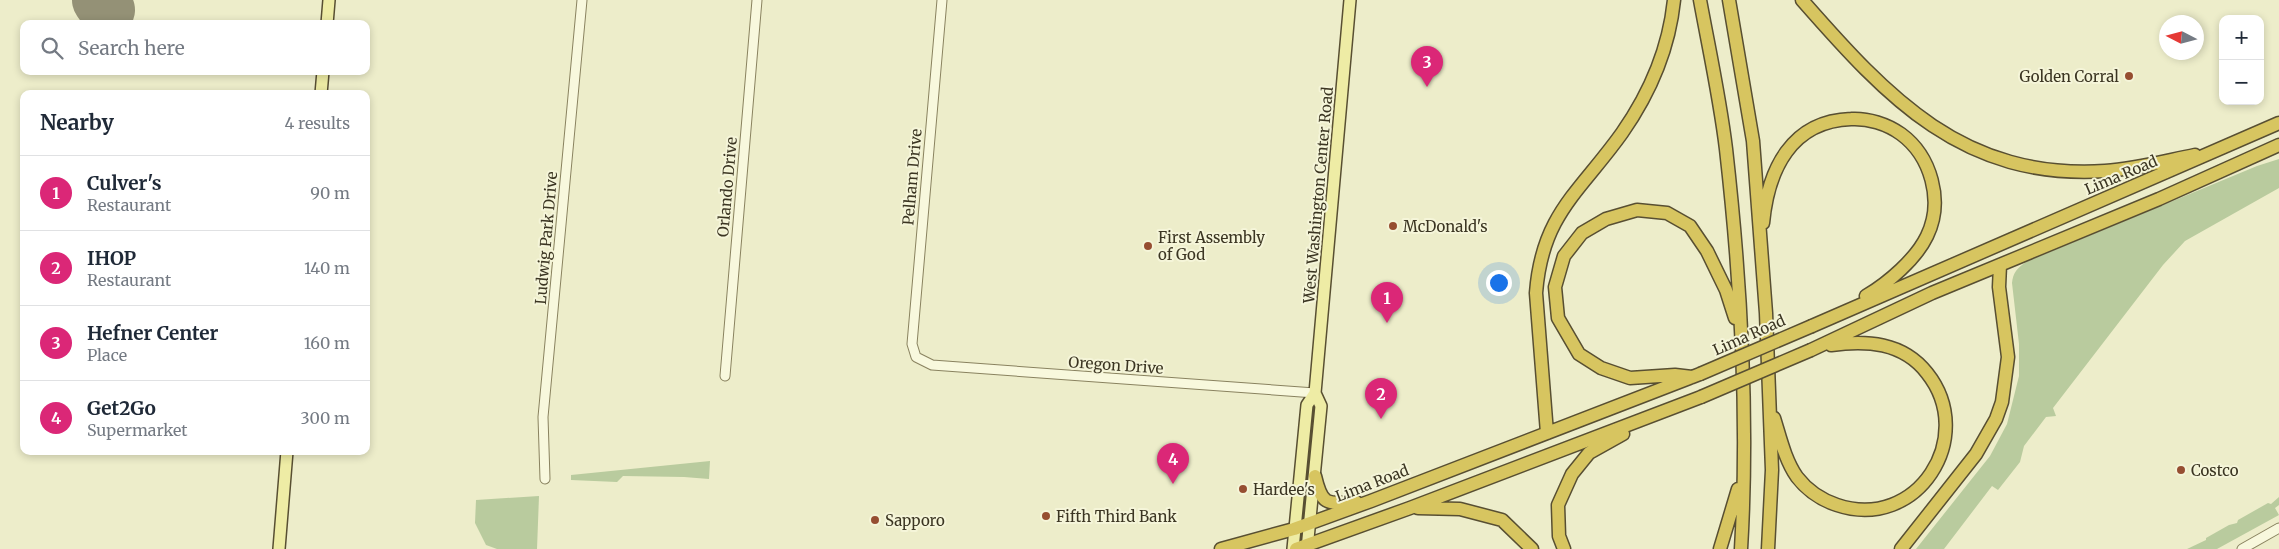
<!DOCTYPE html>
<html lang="en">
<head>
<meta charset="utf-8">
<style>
	body { margin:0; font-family:Merriweather,serif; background:#f6f6f7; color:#1f2937 }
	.controls { position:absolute; right:15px; top:15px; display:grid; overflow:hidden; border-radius:10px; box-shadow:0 2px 8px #0003 }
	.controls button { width:45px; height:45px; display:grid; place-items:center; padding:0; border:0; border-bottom:1px solid #e0e1e3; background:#fff; color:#1f2937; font:25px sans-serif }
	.compass { position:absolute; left:2159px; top:15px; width:45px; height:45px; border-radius:50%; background:#fff; box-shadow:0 2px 8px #0003; rotate:276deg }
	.you { position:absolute; left:1498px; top:282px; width:18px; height:18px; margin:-12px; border:4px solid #fff; border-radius:50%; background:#1a73e8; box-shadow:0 0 0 8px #1a73e833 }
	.badge { display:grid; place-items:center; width:32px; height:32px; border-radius:50%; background:#db2777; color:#fff; font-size:16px; font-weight:700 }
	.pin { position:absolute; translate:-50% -41px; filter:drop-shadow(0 1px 2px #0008) }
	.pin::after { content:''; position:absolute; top:26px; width:18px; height:15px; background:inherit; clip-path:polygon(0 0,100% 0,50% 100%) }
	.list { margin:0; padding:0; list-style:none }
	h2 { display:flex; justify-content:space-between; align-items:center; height:65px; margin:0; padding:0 20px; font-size:21px }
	h2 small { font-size:16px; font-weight:400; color:#747a83 }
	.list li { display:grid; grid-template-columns:32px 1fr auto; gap:15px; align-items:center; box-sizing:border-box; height:75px; padding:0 20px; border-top:1px solid #e0e1e3 }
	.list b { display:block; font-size:19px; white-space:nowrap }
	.list p { margin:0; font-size:16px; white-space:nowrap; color:#747a83 }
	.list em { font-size:16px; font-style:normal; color:#747a83 }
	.icon { flex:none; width:28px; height:28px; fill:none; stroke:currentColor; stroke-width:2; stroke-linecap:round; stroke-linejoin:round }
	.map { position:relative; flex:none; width:2279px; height:549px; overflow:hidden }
	.search { position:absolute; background:#fff; box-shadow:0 2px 8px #0003; left:20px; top:20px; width:350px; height:55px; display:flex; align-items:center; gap:12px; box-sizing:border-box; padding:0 18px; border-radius:10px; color:#747a83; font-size:19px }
	.panel { position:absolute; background:#fff; box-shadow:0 2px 8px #0003; left:20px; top:90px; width:350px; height:365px; border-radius:10px }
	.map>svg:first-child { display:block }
	.green { fill:#b9cb9e }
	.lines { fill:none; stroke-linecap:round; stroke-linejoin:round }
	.runway { stroke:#949176; stroke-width:56 }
	.minor-casing { stroke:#89825f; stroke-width:11 }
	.major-casing { stroke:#584f32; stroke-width:14 }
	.highway-casing { stroke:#584f32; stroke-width:15 }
	.minor { stroke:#f8f8dd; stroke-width:9 }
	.major { stroke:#eeeca5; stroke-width:11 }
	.highway { stroke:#d7c560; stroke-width:12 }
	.highway-bridge-casing { stroke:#584f32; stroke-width:15; stroke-linecap:butt }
	.highway-bridge { stroke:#d7c560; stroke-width:12 }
	.poi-dot { fill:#964e31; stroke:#f5f5d9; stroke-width:2 }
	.labels { text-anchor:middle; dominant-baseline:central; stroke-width:4; stroke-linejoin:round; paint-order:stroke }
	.poi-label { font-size:15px; fill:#3b3522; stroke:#f5f5d9; text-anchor:start }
	.street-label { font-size:15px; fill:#3b3522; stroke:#f5f5d9 }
</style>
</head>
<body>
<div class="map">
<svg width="2279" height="549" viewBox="0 0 2279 549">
	<rect width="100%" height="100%" fill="#ededca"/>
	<!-- green -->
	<path class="green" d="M2279 159V188L2185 241 2163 265 2053 408 2056 416 2046 417 2024 446 2020 462 1998 490 1992 486 1944 549H1916L1990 456 2007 424 2019 376V344L2012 283C2013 273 2017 268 2026 262L2257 166Z
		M710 461 709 479 684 477 623 476 617 482 571 480V475Z
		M539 496 537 549H497L486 545 475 523 476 500Z
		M2279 497V505L2275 508 2279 515 2217 549H2187L2206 540V538L2229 525 2237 523 2238 520 2268 503 2271 504Z"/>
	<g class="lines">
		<!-- runway -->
		<path class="runway" d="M100 0 107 10"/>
		<defs>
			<path id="minor" d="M942 0 912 344 916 357 932 365 1315 393
				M725 376 757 0
				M545 479 543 417 582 0
				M2242 549 2279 528"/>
			<path id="major" d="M327 24 329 0
				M321 94 323 71
				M279 549 287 451
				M1293 549 1307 405 1315 393
				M1307 549 1321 406 1315 393 1350 0"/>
			<path id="highway" d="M1700 0C1709 49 1720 99 1726 149 1741 281 1749 416 1741 549
				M1729 0 1753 141 1766 313 1772 470 1768 549
				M1802 0C1888 98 1963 180 2105 171 2136 169 2165 161 2195 155
				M1763 223C1768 170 1791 121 1851 119 1868 118 1887 124 1901 134 1931 156 1944 201 1927 236 1916 259 1888 283 1866 296
				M1812 326 2279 123
				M1811 350 1932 293 2159 199 2279 145
				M1692 377 1675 375 1630 378 1601 368 1579 354 1558 318 1555 287 1564 256 1582 233 1606 219 1637 210 1667 213 1690 226 1707 251 1726 290 1735 318
				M1774 418C1780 437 1785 460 1797 477 1807 490 1822 500 1837 505 1917 532 1978 437 1927 373 1903 342 1866 340 1831 345
				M1547 433 1536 293C1542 214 1580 192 1622 133 1650 93 1669 49 1674 0
				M1315 476C1322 506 1327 504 1356 502
				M1418 508 1460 509 1502 520 1532 549
				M1221 549 1294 529 1371 501 1700 374
				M1296 549 1410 508 1701 397
				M1564 549 1559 536 1558 505 1572 474 1589 453 1623 434
				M1720 549 1738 489
				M1901 549 1976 454 1996 419 2002 402 2008 357 1999 287 2000 265"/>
		</defs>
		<!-- minor casing -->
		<use href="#minor" class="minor-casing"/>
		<!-- major casing -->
		<use href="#major" class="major-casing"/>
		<!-- highway casing -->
		<use href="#highway" class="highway-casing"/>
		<!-- minor -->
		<use href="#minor" class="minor"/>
		<!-- major -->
		<use href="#major" class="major"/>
		<!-- highway -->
		<use href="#highway" class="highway"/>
		<defs>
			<path id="highway-bridge" d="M1700 374 1812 326
				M1701 397 1811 350"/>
		</defs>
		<!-- highway-bridge casing -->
		<use href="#highway-bridge" class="highway-bridge-casing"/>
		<!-- highway-bridge -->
		<use href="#highway-bridge" class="highway-bridge"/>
	</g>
	<!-- markers -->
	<g class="poi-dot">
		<circle cx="2129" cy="76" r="5"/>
		<circle cx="1393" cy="226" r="5"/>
		<circle cx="1148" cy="246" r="5"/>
		<circle cx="2181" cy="470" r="5"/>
		<circle cx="1243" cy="489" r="5"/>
		<circle cx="1046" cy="516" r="5"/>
		<circle cx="875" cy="520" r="5"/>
	</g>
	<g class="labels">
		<!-- poi labels -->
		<g class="poi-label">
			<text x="2119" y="76" text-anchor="end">Golden Corral</text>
			<text x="1403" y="226">McDonald's</text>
			<text x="1158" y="237">First Assembly<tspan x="1158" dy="17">of God</tspan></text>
			<text x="2191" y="470">Costco</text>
			<text x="1253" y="489">Hardee's</text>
			<text x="1056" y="516">Fifth Third Bank</text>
			<text x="885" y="520">Sapporo</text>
		</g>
		<!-- street labels -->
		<g class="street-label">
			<text transform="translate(2121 175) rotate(-23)">Lima Road</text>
			<text transform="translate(912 177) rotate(-85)">Pelham Drive</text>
			<text transform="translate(727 187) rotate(-85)">Orlando Drive</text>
			<text transform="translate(1318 195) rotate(-85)">West Washington Center Road</text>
			<text transform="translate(546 238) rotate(-85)">Ludwig Park Drive</text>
			<text transform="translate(1749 335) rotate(-24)">Lima Road</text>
			<text transform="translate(1116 365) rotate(4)">Oregon Drive</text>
			<text transform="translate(1372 483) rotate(-21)">Lima Road</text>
		</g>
	</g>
</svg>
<div class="controls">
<button>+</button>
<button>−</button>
</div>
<svg class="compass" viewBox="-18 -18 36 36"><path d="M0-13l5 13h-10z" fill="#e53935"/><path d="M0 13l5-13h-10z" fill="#747a83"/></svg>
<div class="you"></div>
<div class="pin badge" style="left:1387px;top:323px">1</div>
<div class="pin badge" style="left:1381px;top:419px">2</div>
<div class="pin badge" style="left:1427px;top:87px">3</div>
<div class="pin badge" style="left:1173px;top:484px">4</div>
<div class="search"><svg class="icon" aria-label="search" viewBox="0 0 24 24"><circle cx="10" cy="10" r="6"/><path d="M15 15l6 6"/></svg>Search here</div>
<section class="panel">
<h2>Nearby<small>4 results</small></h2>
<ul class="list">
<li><span class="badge">1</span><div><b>Culver's</b><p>Restaurant</p></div><em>90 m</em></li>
<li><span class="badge">2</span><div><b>IHOP</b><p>Restaurant</p></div><em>140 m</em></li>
<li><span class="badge">3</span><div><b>Hefner Center</b><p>Place</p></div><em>160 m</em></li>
<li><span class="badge">4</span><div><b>Get2Go</b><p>Supermarket</p></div><em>300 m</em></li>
</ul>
</section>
</div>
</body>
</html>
